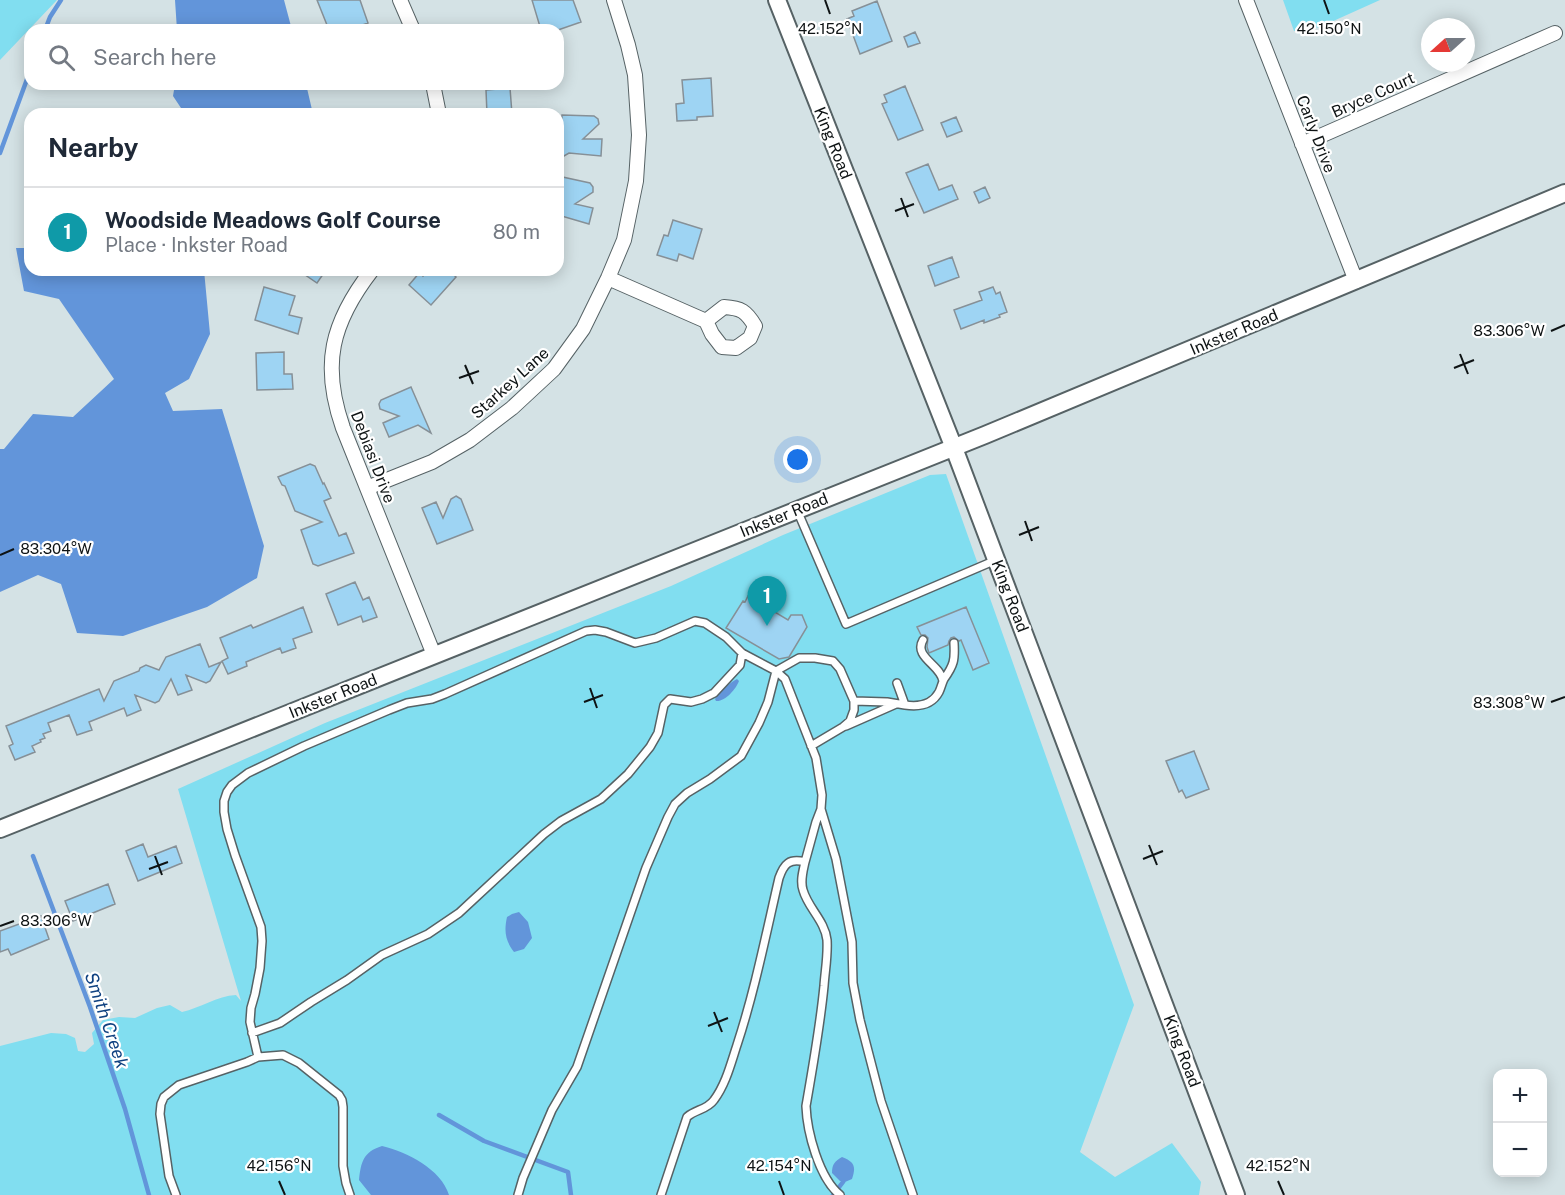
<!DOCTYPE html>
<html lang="en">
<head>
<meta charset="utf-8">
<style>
	body { margin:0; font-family:"Public Sans",sans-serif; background:#f2f2f3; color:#1f2937 }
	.controls { position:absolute; right:18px; bottom:18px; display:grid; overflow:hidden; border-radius:12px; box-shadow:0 3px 15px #0003 }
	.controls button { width:54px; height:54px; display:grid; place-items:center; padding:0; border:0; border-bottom:2px solid #e0e1e3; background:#fff; color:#1f2937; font:30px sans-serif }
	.compass { position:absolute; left:1421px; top:18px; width:54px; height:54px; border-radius:50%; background:#fff; box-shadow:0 3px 15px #0003; rotate:249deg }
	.you { position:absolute; left:798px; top:460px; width:21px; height:21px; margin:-15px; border:4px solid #fff; border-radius:50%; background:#1a73e8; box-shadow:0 0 0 9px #1a73e833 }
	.badge { display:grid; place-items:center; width:39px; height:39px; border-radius:50%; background:#a749b3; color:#fff; font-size:20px; font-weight:700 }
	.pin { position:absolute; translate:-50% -50px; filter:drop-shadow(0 2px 3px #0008) }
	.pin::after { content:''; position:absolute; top:32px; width:21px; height:18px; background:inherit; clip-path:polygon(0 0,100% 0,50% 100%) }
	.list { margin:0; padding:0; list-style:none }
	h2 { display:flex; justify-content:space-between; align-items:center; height:78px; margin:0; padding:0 24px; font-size:26px }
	h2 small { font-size:20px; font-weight:400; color:#747a83 }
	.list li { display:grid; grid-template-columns:39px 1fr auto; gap:18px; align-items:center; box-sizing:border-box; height:90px; padding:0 24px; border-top:2px solid #e0e1e3 }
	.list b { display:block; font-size:22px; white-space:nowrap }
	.list p { margin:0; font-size:20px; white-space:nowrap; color:#747a83 }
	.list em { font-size:20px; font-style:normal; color:#747a83 }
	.icon { flex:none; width:33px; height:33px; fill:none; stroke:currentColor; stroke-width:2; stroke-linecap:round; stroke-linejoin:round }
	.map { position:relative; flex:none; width:1565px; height:1195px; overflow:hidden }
	.search { position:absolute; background:#fff; box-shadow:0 3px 15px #0003; left:24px; top:24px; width:540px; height:66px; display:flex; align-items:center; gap:15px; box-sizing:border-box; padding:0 21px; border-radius:18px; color:#747a83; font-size:22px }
	.panel { position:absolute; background:#fff; box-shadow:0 3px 15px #0003; left:24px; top:108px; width:540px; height:168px; border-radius:18px }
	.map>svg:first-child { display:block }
	.green { fill:#81def0 }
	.water { fill:#6295da }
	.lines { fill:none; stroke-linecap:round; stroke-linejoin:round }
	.stream { stroke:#6295da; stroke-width:4.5 }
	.building { fill:#9ed4f3; stroke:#869097; stroke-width:1.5 }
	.service-casing { stroke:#566265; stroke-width:10 }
	.minor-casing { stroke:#566265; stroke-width:16 }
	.tertiary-casing { stroke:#566265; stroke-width:20 }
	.service { stroke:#fff; stroke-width:7 }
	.minor { stroke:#fff; stroke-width:14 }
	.tertiary { stroke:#fff; stroke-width:16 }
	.ticks { fill:none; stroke:#0e1314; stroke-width:2 }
	.labels { text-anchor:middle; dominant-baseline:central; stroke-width:4.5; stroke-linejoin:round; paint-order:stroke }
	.street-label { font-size:16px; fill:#0e1314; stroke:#fff }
	.water-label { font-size:18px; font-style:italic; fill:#104281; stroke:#fff }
	.ticks-label { font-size:15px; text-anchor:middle; fill:#0e1314; stroke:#fff; stroke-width:4.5; stroke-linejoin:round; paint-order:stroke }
</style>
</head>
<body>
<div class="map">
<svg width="1565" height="1195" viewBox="0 0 1565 1195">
	<rect width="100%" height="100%" fill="#d4e2e5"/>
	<!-- green -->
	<path class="green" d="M0 0H57L0 60Z
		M1283 0H1380L1320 27 1294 31Z
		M946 474 1134 1005 1080 1152 1115 1177 1172 1143 1201 1182 1199 1195H0V1046L51 1033 66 1034 75 1038 78 1051 85 1052 94 1044 92 1033 103 1020 119 1017 135 1018 157 1008 170 1005 182 1012C200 1008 217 996 236 995L241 1001 178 789 325 723 671 586 783 535 930 475Z"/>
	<!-- water -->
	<path class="water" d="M175 0H284L292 30H177Z
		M175 84H306L313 114H185L173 96Z
		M16 248H30V270H204L210 334 189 379 165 393 173 411 222 409 264 546 257 578 207 607 123 636 77 633 61 584 38 575 0 592V449H4L33 414 73 417 114 379 59 299 24 291Z
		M737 679 739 681C736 689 725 702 716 701L715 699C720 692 729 683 737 679Z
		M519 912 528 922 532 938 524 949 514 952C505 940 504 931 507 917L512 914Z
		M382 1146C407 1152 441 1169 449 1195H371L359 1180C361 1162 363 1152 382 1146Z
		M842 1157C855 1162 856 1167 852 1179L845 1182 840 1181 832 1173C832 1164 835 1161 842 1157Z"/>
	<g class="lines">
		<!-- stream -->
		<path class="stream" d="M45 30 50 17 61 0
			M0 153 30 71
			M33 856 90 1007 125 1109 149 1195
			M439 1115 484 1141 568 1172 571 1195
			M833 1195 843 1182"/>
	</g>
	<!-- building -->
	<path class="building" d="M317 0H360L368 23 349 30H329Z
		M532 0H573L581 22 558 30H541Z
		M877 1 892 41 860 54 847 19 854 16 852 11Z
		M915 32 920 43 908 47 904 37Z
		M711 78 713 116 697 117V120L677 121 676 104 684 103 682 80Z
		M905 86 923 130 898 140 882 104 887 102 884 95Z
		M510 88 512 114H487L486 90Z
		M562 115 594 116 598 119 599 124 583 139H602L601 156 569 153 564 156 560 151Z
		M956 117 962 131 947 137 941 123Z
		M928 164 939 190 952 185 958 199 924 213 906 173Z
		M558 176 590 183 593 187V192L575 204 593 208 589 224 558 215Z
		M985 187 990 198 979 203 974 192Z
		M673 220 702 229 693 259 679 254 677 261 657 255 664 235 668 236Z
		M952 257 959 277 935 286 928 266Z
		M298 270H326L317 283Z
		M429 270H449L456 277 431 305 409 285 420 272 423 276Z
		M264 287 295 296 289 315 302 318 298 334 255 320Z
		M993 287 996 294 1000 292 1007 312 999 315 1000 317 984 323V320L961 329 954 310 982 300 979 292Z
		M284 352V374H292L293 389 257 390 256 353Z
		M411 387 431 433 418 425 389 437 383 423 399 416 380 409 379 404 381 400Z
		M310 464 315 466 323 484 324 483 331 498 324 501 339 536 346 533 354 553 318 566 313 564 301 530 322 522 295 511 285 486 282 485 278 477Z
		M456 496 461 499 473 530 437 544 422 508 436 502 443 518 451 499Z
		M355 582 363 600 369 597 377 617 363 622 361 616 338 625 326 594Z
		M748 596 788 620 791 615H802L807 627 789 657 779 659 726 628 743 601 745 602Z
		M303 607 312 632 293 639 296 648 282 653 280 648 246 662 247 666 228 674 222 661 228 658 220 638 251 625 253 628Z
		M966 607 989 663 973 670 961 640 959 641 954 637 951 638 949 641 948 645 929 653 927 647 928 638 925 635H921L917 627Z
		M200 644 209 667 221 662 210 681 206 683 186 675 192 690 178 695 171 679 159 701 155 703 135 695 141 710 127 716 124 708 89 722 92 730 77 735 69 715 48 723 51 731 43 734 45 738 40 740 41 742 32 746 35 752 15 760 9 746 13 744 6 726 99 689 104 701 114 681 139 671 140 668 146 665 159 670 166 657Z
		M1194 751 1209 789 1186 798 1182 790 1179 792 1166 761Z
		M143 844 148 857 176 846 182 863 138 881 126 851Z
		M108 884 115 904 73 921 65 901Z
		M41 916 49 939 11 955 8 949 0 952V931Z"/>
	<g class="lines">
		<defs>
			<path id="service" d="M797 510 846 624 996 560
				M923 640C913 657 941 665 943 681
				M854 701 887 702 905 705 897 683
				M905 705C918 707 932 705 939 692 941 688 942 683 944 679 954 665 955 660 954 643
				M846 726 896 704
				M805 862 816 822 821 809
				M252 1033 280 1023 311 1002 347 980 382 955 428 934 459 913 544 834 561 821 601 799 628 774 650 747 658 733 664 705 670 699 691 702 702 699 714 693 740 665 742 653
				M258 1057 283 1055 299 1063 339 1095 342 1100 343 1107V1166L346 1183 350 1195
				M176 1195 169 1176 160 1114 161 1104 164 1097 179 1085 247 1062 258 1057 250 1022 251 1008 255 994 260 968 262 941 261 927 235 855 227 829 224 812V801L227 792 232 785 248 773 304 746 389 710 407 703 432 699 445 694 586 631 595 630 606 632 635 643 656 638 695 621 705 623 726 637 742 653 776 671 785 679 816 758 822 795 821 809 836 859 852 942 853 983 860 1020 881 1101 913 1195
				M518 1195 523 1178 552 1110 577 1067 646 868 668 817 675 804 687 793 710 779 741 756 759 723 768 702 776 671 799 658H815L833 661 840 669 854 701V710L850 721 843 727 811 746
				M661 1195 687 1117C696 1109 707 1110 714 1100 726 1084 731 1063 737 1045 755 990 766 934 779 878 784 864 789 858 805 862 803 871 800 881 803 890 808 908 825 921 827 940 828 956 825 971 824 986 820 1027 813 1066 806 1106 807 1132 819 1178 840 1195"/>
			<path id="minor" d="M400 0 413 30
				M1246 0 1356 281
				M433 84 439 114
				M1302 144 1555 33
				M372 270C331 323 321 365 343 428L434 655
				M608 278 706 321 712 334 722 347 736 348 750 338 755 326C746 311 741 308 724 307L706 321
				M367 488 432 462 470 440 512 408 554 369 583 329 608 278 624 240 636 181 639 135 635 75 628 45 614 0"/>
			<path id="tertiary" d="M777 0 954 448 1236 1195
				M0 829 985 435 1565 193"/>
		</defs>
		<!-- service casing -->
		<use href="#service" class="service-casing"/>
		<!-- minor casing -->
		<use href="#minor" class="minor-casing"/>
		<!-- tertiary casing -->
		<use href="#tertiary" class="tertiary-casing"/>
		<!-- service -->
		<use href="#service" class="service"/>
		<!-- minor -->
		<use href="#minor" class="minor"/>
		<!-- tertiary -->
		<use href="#tertiary" class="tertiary"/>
	</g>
	<!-- ticks -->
	<path class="ticks" d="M825 0 830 14M1324 0 1329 14M901 198 908 217M895 211 914 204M1551 331 1565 325M1460 354 1468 374M465 365 473 384M1454 368 1474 360M459 378 479 371M1025 521 1032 541M1019 535 1039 527M0 555 14 549M590 688 597 708M584 702 603 695M1551 702 1565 697M1149 845 1157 865M155 856 162 875M1143 859 1163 851M149 869 168 862M0 926 14 921M714 1012 722 1032M708 1026 728 1018M279 1181 285 1195M779 1181 784 1195M1278 1181 1284 1195"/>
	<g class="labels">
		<!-- street labels -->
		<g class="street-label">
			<text transform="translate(1373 95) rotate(-24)">Bryce Court</text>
			<text transform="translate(1316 134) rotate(69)">Carly Drive</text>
			<text transform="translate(833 143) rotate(68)">King Road</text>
			<text transform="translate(1234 332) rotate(-23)">Inkster Road</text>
			<text transform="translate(510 383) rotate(-42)">Starkey Lane</text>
			<text transform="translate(373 457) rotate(69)">Debiasi Drive</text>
			<text transform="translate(784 515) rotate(-22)">Inkster Road</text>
			<text transform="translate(1010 596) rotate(69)">King Road</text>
			<text transform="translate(333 696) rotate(-22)">Inkster Road</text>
			<text transform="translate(1182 1051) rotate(69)">King Road</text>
		</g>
		<!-- water labels -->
		<g class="water-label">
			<text transform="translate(107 1020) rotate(71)">Smith Creek</text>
		</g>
	</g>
	<g class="ticks-label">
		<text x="830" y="34">42.152°N</text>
		<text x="1329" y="34">42.150°N</text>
		<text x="1509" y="336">83.306°W</text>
		<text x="56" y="554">83.304°W</text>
		<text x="1509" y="708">83.308°W</text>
		<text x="56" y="926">83.306°W</text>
		<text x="279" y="1171">42.156°N</text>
		<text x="779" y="1171">42.154°N</text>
		<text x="1278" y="1171">42.152°N</text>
	</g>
</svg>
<div class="controls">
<button>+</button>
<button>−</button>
</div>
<svg class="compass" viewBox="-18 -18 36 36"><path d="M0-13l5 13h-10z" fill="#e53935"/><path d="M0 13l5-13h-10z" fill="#747a83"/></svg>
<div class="you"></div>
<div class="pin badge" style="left:767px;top:626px;background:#0f9aa8">1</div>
<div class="search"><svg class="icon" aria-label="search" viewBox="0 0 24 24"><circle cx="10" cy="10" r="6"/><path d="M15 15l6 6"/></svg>Search here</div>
<section class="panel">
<h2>Nearby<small></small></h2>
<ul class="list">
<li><span class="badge" style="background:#0f9aa8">1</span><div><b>Woodside Meadows Golf Course</b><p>Place · Inkster Road</p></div><em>80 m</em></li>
</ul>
</section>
</div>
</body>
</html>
